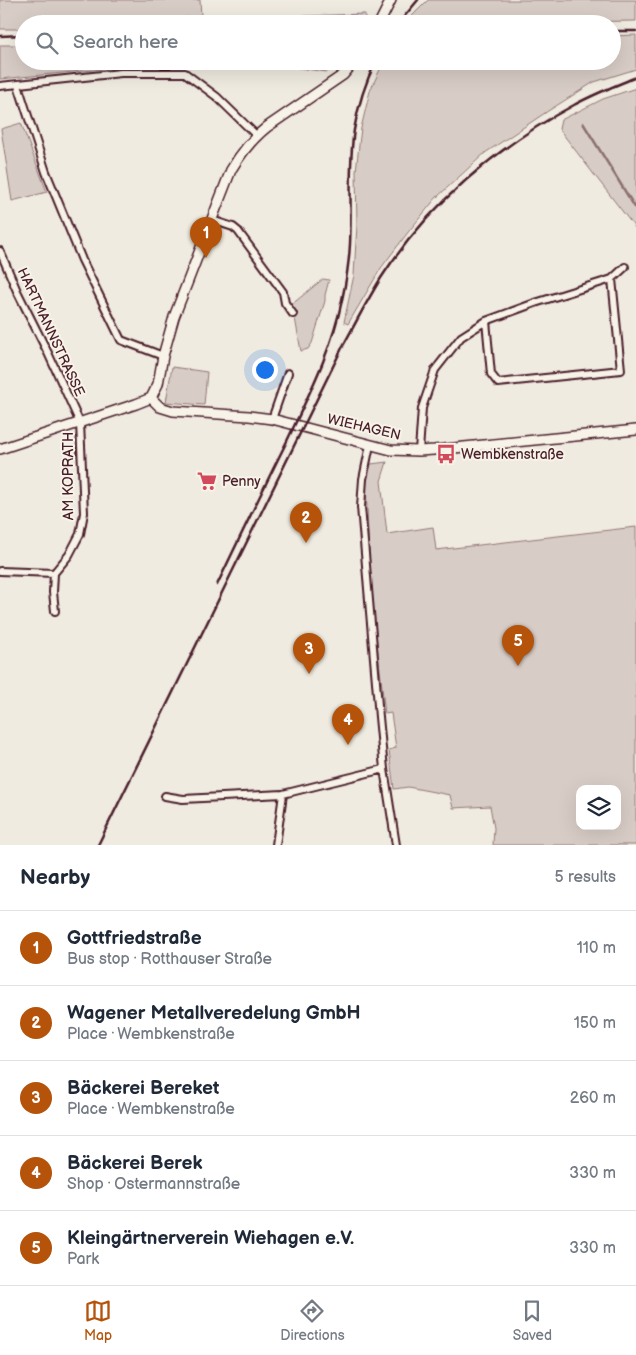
<!DOCTYPE html>
<html lang="en">
<head>
<meta charset="utf-8">
<style>
	body { margin:0; font-family:"Balsamiq Sans",sans-serif; background:#f2f2f3; color:#1f2937 }
	.controls { position:absolute; right:15px; bottom:15px; display:grid; overflow:hidden; border-radius:10px; box-shadow:0 5px 20px #0002 }
	.controls button { width:45px; height:45px; display:grid; place-items:center; padding:0; border:0; border-bottom:1px solid #e0e1e3; background:#fff; color:#1f2937; font:25px sans-serif }
	.you { position:absolute; left:264px; top:369px; width:18px; height:18px; margin:-12px; border:4px solid #fff; border-radius:50%; background:#1a73e8; box-shadow:0 0 0 8px #1a73e833 }
	.badge { display:grid; place-items:center; width:32px; height:32px; border-radius:50%; background:#b45309; color:#fff; font-size:16px; font-weight:700 }
	.pin { position:absolute; translate:-50% -41px; filter:drop-shadow(0 1px 2px #0008) }
	.pin::after { content:''; position:absolute; top:26px; width:18px; height:15px; background:inherit; clip-path:polygon(0 0,100% 0,50% 100%) }
	.list { margin:0; padding:0; list-style:none }
	h2 { display:flex; justify-content:space-between; align-items:center; height:65px; margin:0; padding:0 20px; font-size:21px }
	h2 small { font-size:16px; font-weight:400; color:#747a83 }
	.list li { display:grid; grid-template-columns:32px 1fr auto; gap:15px; align-items:center; box-sizing:border-box; height:75px; padding:0 20px; border-top:1px solid #e0e1e3 }
	.list b { display:block; font-size:19px; white-space:nowrap }
	.list p { margin:0; font-size:16px; white-space:nowrap; color:#747a83 }
	.list em { font-size:16px; font-style:normal; color:#747a83 }
	.icon { flex:none; width:28px; height:28px; fill:none; stroke:currentColor; stroke-width:2; stroke-linecap:round; stroke-linejoin:round }
	.map { position:relative; flex:none; width:636px; height:845px; overflow:hidden }
	.search { position:absolute; background:#fff; box-shadow:0 5px 20px #0002; left:15px; right:15px; top:15px; height:55px; display:flex; align-items:center; gap:12px; box-sizing:border-box; padding:0 18px; border-radius:28px; color:#747a83; font-size:19px }
	.sheet { height:440px; background:#fff }
	nav { display:flex; justify-content:space-around; align-items:center; box-sizing:border-box; height:70px; border-top:1px solid #e0e1e3; background:#fff; font-size:14px; color:#747a83 }
	nav a { display:grid; justify-items:center; gap:2px }
	nav .on { color:#b45309 }
	.map>svg:first-child { display:block }
	.green { fill:#d8cdc6; stroke:#917678; fill-rule:evenodd }
	.lines { fill:none; stroke-linecap:round; stroke-linejoin:round }
	.stream { stroke:#8b6f72; stroke-width:2.5 }
	.street-casing { stroke:#4a1f2b; stroke-width:10 }
	.secondary-casing { stroke:#4a1f2b; stroke-width:12 }
	.street { stroke:#f7f3e8; stroke-width:6 }
	.secondary { stroke:#f7f3e8; stroke-width:9 }
	.rail { stroke:#4a1f2b; stroke-width:2.5 }
	.labels { text-anchor:middle; dominant-baseline:central; stroke-width:4; stroke-linejoin:round; paint-order:stroke }
	.street-label { font-size:14px; fill:#4a1f2b; stroke:#f7f3e8 }
	.poi-label { font-size:14px; fill:#4a1f2b; stroke:#f7f3e8; text-anchor:start }
</style>
</head>
<body>
<div class="map">
<svg width="636" height="845" viewBox="0 0 636 845">
	<rect width="100%" height="100%" fill="#f0ebe0"/>
	<filter id="ink" filterUnits="userSpaceOnUse"><feTurbulence type="fractalNoise" baseFrequency=".02" numOctaves="2"/><feDisplacementMap in="SourceGraphic" scale="10" xChannelSelector="R" yChannelSelector="G"/><feConvolveMatrix kernelMatrix="1 2 1 2 8 2 1 2 1" color-interpolation-filters="sRGB"/></filter>
	<g filter="url(#ink)">
		<!-- green -->
		<path class="green" d="M0 0H200L201 16 177 18 183 20 365 14V24H24V29H0Z
			M428 0H636V21L404 24Z
			M636 35V69L594 82 548 111 485 153 436 198 409 231 381 268 348 324 344 322 354 275 357 225 356 171 361 128 370 91 384 61H612V36Z
			M0 45H24V61H186L0 79Z
			M252 61H344L327 72Z
			M636 88V229L559 129 561 120 603 99Z
			M21 123 47 192 12 201 1 129Z
			M323 279 329 280 325 295V301L312 343 308 349 301 351 293 307 291 305Z
			M172 367 207 372 204 405 166 402Z
			M387 462 381 481 387 534 433 527 436 550 636 527V845H493L494 828 490 806 453 808 450 795 408 787 394 789 389 750 396 748 391 713 385 714 370 581 366 483 371 464ZM580 789H617V826H580Z"/>
		<g class="lines">
			<!-- stream -->
			<path class="stream" d="M583 123 636 209"/>
			<defs>
				<path id="street" d="M18 85 46 172 82 260 121 340 163 356
					M0 86 121 73H185L217 97 256 135
					M212 220 233 227 238 231 283 292 285 303 293 314
					M0 251 17 291 48 353 80 423 84 513 80 534 69 555 54 573 53 592 55 611
					M486 321 491 374 498 383 621 370 612 279
					M272 419 288 373
					M370 445 363 479 361 507 379 717 384 769 396 845
					M419 451 422 408 435 370 461 337 486 321 535 303 612 279 625 267
					M0 571 54 573
					M165 796 183 799 283 794 384 769
					M276 845 283 794"/>
				<path id="secondary" d="M379 24 391 0
					M151 398 160 407 173 411 249 416 272 419 391 450 419 451 434 450 636 430
					M0 449 136 404 151 398 158 384 163 356 174 317 231 170C241 153 252 139 267 127L343 75 355 61"/>
			</defs>
			<!-- street casing -->
			<use href="#street" class="street-casing"/>
			<!-- secondary casing -->
			<use href="#secondary" class="secondary-casing"/>
			<!-- street -->
			<use href="#street" class="street"/>
			<!-- secondary -->
			<use href="#secondary" class="secondary"/>
			<!-- rail -->
			<path class="rail" d="M398 24 418 0
				M612 31H636
				M0 36 24 35
				M217 585C240 537 263 489 287 441 308 396 332 350 342 300 346 282 349 263 350 244 352 206 348 168 354 130 358 106 365 83 376 61
				M98 845 344 344C356 322 368 299 381 278 428 205 498 146 574 105 594 94 615 86 636 77"/>
		</g>
	</g>
	<!-- icons -->
	<defs>
		<symbol id="bus-bare" viewBox="-9 -9 18 18"><path d="M-5-6H5V4H4V6H2V4H-2V6H-4V4H-5ZM-3.5-4V0h7V-4ZM-3.5 1.2v1.5H-2V1.2ZM2 1.2v1.5H3.5V1.2Z" fill="#d1495b" stroke="#f7f3e8" stroke-width="2.5" paint-order="stroke"/></symbol>
		<symbol id="supermarket-bare" viewBox="-9 -9 18 18"><path d="M-6-5.5h2.5l.6 2H6L4.5 2H-2.5L-4.4-4H-6ZM-1.5 3.2a1.3 1.3 0 1 0 .1 0ZM3 3.2a1.3 1.3 0 1 0 .1 0Z" fill="#d1495b" stroke="#f7f3e8" stroke-width="2.5" paint-order="stroke"/></symbol>
	</defs>
	<g fill-rule="evenodd">
		<use href="#bus-bare" x="432" y="440" width="28" height="28"/>
		<use href="#supermarket-bare" x="193" y="467" width="28" height="28"/>
	</g>
	<g class="labels">
		<!-- street labels -->
		<g class="street-label">
			<text transform="translate(51 332) rotate(65)">HARTMANNSTRASSE</text>
			<text transform="translate(364 427) rotate(13)">WIEHAGEN</text>
			<text transform="translate(68 476) rotate(-90)">AM KOPRATH</text>
		</g>
		<!-- poi labels -->
		<g class="poi-label">
			<text x="461" y="454">Wembkenstraße</text>
			<text x="222" y="481">Penny</text>
		</g>
	</g>
</svg>
<div class="controls">
<button><svg class="icon" aria-label="layers" viewBox="0 0 24 24"><path d="M12 4l9 5-9 5-9-5zM3 14l9 5 9-5"/></svg></button>
</div>
<div class="you"></div>
<div class="pin badge" style="left:206px;top:258px">1</div>
<div class="pin badge" style="left:306px;top:543px">2</div>
<div class="pin badge" style="left:309px;top:674px">3</div>
<div class="pin badge" style="left:348px;top:745px">4</div>
<div class="pin badge" style="left:518px;top:666px">5</div>
<div class="search"><svg class="icon" aria-label="search" viewBox="0 0 24 24"><circle cx="10" cy="10" r="6"/><path d="M15 15l6 6"/></svg>Search here</div>
</div>
<section class="sheet">
<h2>Nearby<small>5 results</small></h2>
<ul class="list">
<li><span class="badge">1</span><div><b>Gottfriedstraße</b><p>Bus stop · Rotthauser Straße</p></div><em>110 m</em></li>
<li><span class="badge">2</span><div><b>Wagener Metallveredelung GmbH</b><p>Place · Wembkenstraße</p></div><em>150 m</em></li>
<li><span class="badge">3</span><div><b>Bäckerei Bereket</b><p>Place · Wembkenstraße</p></div><em>260 m</em></li>
<li><span class="badge">4</span><div><b>Bäckerei Berek</b><p>Shop · Ostermannstraße</p></div><em>330 m</em></li>
<li><span class="badge">5</span><div><b>Kleingärtnerverein Wiehagen e.V.</b><p>Park</p></div><em>330 m</em></li>
</ul>
</section>
<nav>
<a class="on"><svg class="icon" aria-label="map" viewBox="0 0 24 24"><path d="M3 6l6-2 6 2 6-2v14l-6 2-6-2-6 2zM9 4v14M15 6v14"/></svg>Map</a>
<a><svg class="icon" aria-label="directions" viewBox="0 0 24 24"><path d="M12 3l9 9-9 9-9-9zM9 14v-3h6M13 9l2 2-2 2"/></svg>Directions</a>
<a><svg class="icon" aria-label="saved" viewBox="0 0 24 24"><path d="M7 4h10v16l-5-4-5 4z"/></svg>Saved</a>
</nav>
</body>
</html>
